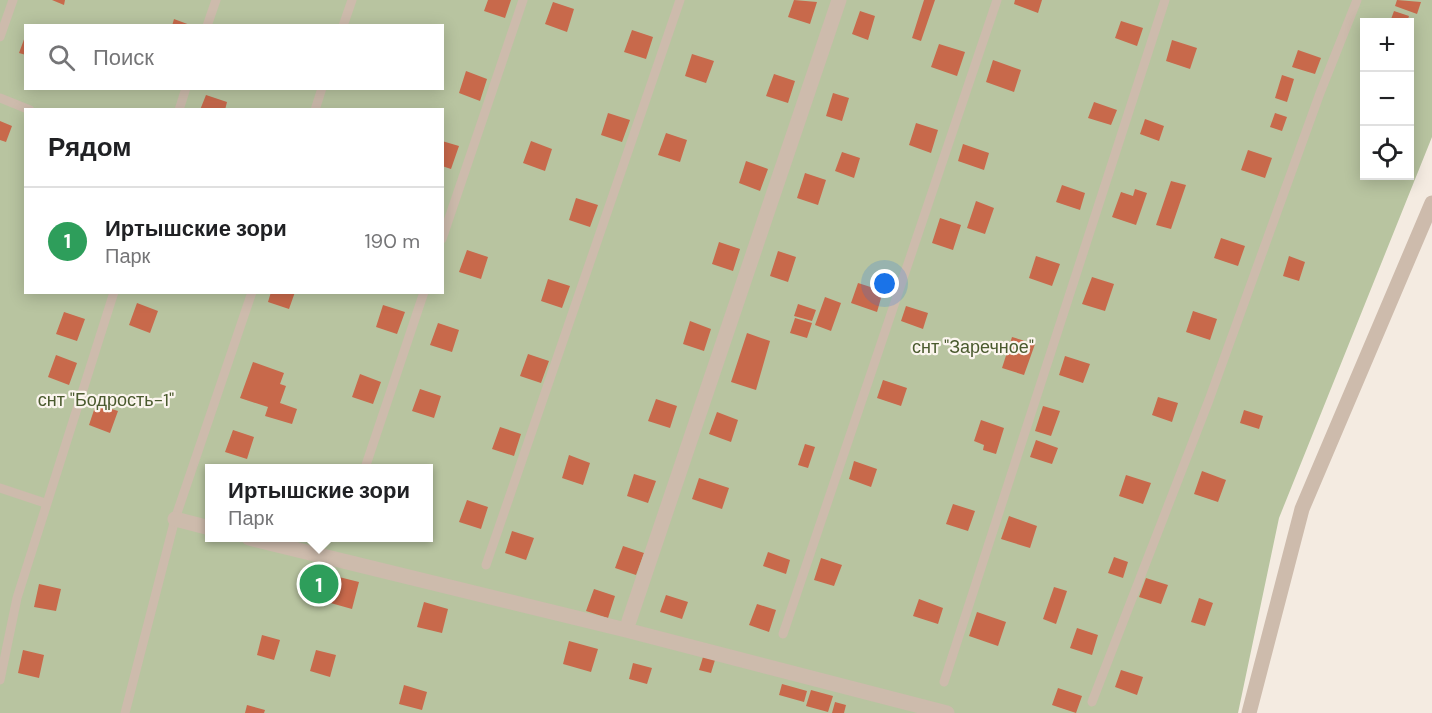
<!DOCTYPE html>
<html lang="ru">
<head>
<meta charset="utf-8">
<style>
	body { margin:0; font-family:"DM Sans",sans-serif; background:#f6f6f6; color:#202124 }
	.controls { position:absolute; right:18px; top:18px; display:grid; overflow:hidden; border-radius:0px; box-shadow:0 3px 15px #0003 }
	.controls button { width:54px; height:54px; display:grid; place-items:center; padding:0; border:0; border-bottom:2px solid #e0e0e0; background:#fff; color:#202124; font:30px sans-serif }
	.you { position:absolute; left:885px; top:284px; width:21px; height:21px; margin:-15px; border:4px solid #fff; border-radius:50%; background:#1a73e8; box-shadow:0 0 0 9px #1a73e833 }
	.badge { display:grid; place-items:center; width:39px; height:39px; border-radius:50%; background:#1f5a5e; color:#fff; font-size:20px; font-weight:700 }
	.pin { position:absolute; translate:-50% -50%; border:3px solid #fff; box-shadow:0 2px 6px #0006 }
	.popup { position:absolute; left:205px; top:464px; width:228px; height:78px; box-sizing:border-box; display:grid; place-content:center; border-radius:0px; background:#fff; filter:drop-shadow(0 2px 4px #0005); font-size:20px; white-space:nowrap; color:#757577 }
	.popup b { font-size:22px; color:#202124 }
	.popup::after { content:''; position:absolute; left:50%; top:100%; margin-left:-12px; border:12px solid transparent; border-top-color:#fff }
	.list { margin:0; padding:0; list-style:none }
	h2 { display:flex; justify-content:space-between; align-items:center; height:78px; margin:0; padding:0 24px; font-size:26px }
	h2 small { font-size:20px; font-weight:400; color:#757577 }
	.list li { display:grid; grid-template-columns:39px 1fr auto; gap:18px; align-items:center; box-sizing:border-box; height:108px; padding:0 24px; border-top:2px solid #e0e0e0 }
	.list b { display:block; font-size:22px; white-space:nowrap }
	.list p { margin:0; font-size:20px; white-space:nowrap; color:#757577 }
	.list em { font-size:20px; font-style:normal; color:#757577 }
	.icon { flex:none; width:33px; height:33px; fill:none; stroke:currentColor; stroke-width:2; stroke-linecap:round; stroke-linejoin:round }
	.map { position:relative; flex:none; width:1432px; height:713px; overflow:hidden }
	.search { position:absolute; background:#fff; box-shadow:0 3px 15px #0003; left:24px; top:24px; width:420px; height:66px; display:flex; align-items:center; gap:15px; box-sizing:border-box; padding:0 21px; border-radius:0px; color:#757577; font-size:22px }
	.panel { position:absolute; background:#fff; box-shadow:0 3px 15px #0003; left:24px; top:108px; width:420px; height:186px; border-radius:0px }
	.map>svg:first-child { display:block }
	.green { fill:#b8c4a0; fill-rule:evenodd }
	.building { fill:#c8694b }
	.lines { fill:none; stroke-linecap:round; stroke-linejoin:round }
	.service { stroke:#cdbbac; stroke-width:9 }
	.minor { stroke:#cdbbac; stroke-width:15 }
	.labels { text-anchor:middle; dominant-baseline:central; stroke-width:4.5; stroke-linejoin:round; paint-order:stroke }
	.park-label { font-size:18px; fill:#4a5a2e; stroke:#fbf5ee }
</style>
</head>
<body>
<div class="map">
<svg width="1432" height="713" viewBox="0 0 1432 713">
	<rect width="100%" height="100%" fill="#f4ebe1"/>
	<!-- green -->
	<path class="green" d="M0 0H1432V137L1279 518 1238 713H0ZM1364 22H1410V176H1364ZM26 26H442V88H26ZM26 110H442V292H26ZM210 468H428V538H210Z"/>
	<!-- building -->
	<path class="building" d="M52 0H65L64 5Z
		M488 0H511L505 18 484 11Z
		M794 0 817 2 810 24 788 17Z
		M924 0H935L921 41 912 38Z
		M1015 0H1042L1038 13 1014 4Z
		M1397 0 1421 2 1417 14 1395 6Z
		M553 2 574 9 567 32 545 24Z
		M860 11 875 16 868 40 852 34Z
		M1394 11 1409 16 1407 22H1390Z
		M174 19 190 25V26H172Z
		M1121 21 1143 28 1137 46 1115 38Z
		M632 30 653 37 646 59 624 52Z
		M26 34V55L19 53Z
		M1172 40 1197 48 1190 69 1166 61Z
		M939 44 965 52 957 76 931 67Z
		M1298 50 1321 58 1315 74 1292 67Z
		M692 54 714 61 706 83 685 76Z
		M993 60 1021 70 1014 92 986 82Z
		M466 71 487 79 480 101 459 93Z
		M774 74 795 81 788 103 766 96Z
		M1282 75 1294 79 1287 102 1275 98Z
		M833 93 849 98 842 121 826 116Z
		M206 95 227 102 225 110H200Z
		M1094 102 1117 110 1111 125 1088 118Z
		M608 113 630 120 622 142 601 135Z
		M1275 113 1287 117 1282 131 1270 127Z
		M1145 119 1164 126 1159 141 1140 134Z
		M0 121 12 126 6 142 0 140Z
		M916 123 938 130 931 153 909 145Z
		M666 133 687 140 680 162 658 155Z
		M442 141 459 146 451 169 442 166Z
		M531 141 552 149 545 171 523 163Z
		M963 144 989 153 984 170 958 161Z
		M1248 150 1272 158 1265 178 1241 170Z
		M842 152 860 158 854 178 835 171Z
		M746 161 768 169 760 191 739 183Z
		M805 173 826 180 818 205 797 198Z
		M1171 181 1186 185 1171 229 1156 225Z
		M1062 185 1085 193 1080 210 1056 202Z
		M1135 189 1147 193 1136 225 1112 217 1121 192 1133 196Z
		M576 198 598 205 590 227 569 220Z
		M976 201 994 208 985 234 967 228Z
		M940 218 961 225 953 250 932 243Z
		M1221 238 1245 246 1238 266 1214 258Z
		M719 242 740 249 733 271 712 264Z
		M467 250 488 257 481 279 459 272Z
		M778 251 796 257 788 282 770 276Z
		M1036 256 1060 264 1052 286 1029 278Z
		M1289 256 1305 262 1299 281 1283 276Z
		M1092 277 1114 284 1105 311 1082 304Z
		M548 279 570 286 562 308 541 301Z
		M858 283 883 291 877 312 851 303Z
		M271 292H295L289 309 268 302Z
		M825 297 841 303 831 331 815 325Z
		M137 303 158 311 150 333 129 325Z
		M798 304 816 310 812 321 794 316Z
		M383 305 405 312 397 334 376 327Z
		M906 306 928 313 923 329 901 321Z
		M1193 311 1217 319 1210 340 1186 332Z
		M64 312 85 319 77 341 56 334Z
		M795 318 812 323 807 338 790 333Z
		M690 321 711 329 704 351 683 344Z
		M438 323 459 330 452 352 430 345Z
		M747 333 770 341 756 390 731 382Z
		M1012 337 1035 344 1024 375 1002 368Z
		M528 354 549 361 541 383 520 376Z
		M56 355 77 363 69 385 48 377Z
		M1065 356 1090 364 1083 383 1059 375Z
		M253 362 284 373 280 384 286 386 280 403 297 409 292 424 265 416 268 407 240 398Z
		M360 374 381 382 373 404 352 397Z
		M883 380 907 388 901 406 877 398Z
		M420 389 441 396 434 418 412 411Z
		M1158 397 1178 403 1172 422 1152 415Z
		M656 399 677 406 670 428 648 421Z
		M96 404 118 411 110 433 89 425Z
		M1043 406 1060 411 1051 436 1035 431Z
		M1244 410 1263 416 1259 429 1240 423Z
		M717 412 738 420 731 442 709 434Z
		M981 420 1004 428 996 454 983 450 984 445 974 441Z
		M500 427 521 434 514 456 492 449Z
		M233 430 254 437 247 459 225 452Z
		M1036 440 1058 448 1052 464 1030 457Z
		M805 444 815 447 808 468 798 465Z
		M569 455 590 463 583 485 562 478Z
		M854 461 877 469 871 487 849 479Z
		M1202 471 1226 480 1218 502 1194 494Z
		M634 474 656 481 648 503 627 496Z
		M1126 475 1151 483 1143 504 1119 496Z
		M699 478 729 488 722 509 692 499Z
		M467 500 488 507 481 529 459 522Z
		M953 504 975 511 968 531 946 524Z
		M1009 516 1037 526 1030 548 1001 539Z
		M512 531 534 538 526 560 505 553Z
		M623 546 644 553 636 575 615 568Z
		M768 552 790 560 786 574 763 566Z
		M1114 557 1128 562 1123 578 1108 573Z
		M821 558 842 565 834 586 814 580Z
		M335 576 359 582 352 609 327 602Z
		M1146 578 1168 585 1161 604 1139 597Z
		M39 584 61 589 56 611 34 607Z
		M1054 587 1067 591 1056 624 1043 619Z
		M594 589 615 596 608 618 586 611Z
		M666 595 688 602 682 619 660 612Z
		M1199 598 1213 603 1205 626 1191 622Z
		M919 599 943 608 938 624 913 616Z
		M424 602 448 609 442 633 417 627Z
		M757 604 776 610 769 632 749 625Z
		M977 612 1006 622 998 646 969 636Z
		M1077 628 1098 635 1092 655 1070 648Z
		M262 635 280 640 274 660 257 655Z
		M569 641 598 649 591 672 563 664Z
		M23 650 44 655 39 678 18 673Z
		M316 650 336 655 330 677 310 671Z
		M703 657 715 660 711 673 699 670Z
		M633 663 652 668 647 684 629 679Z
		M1121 670 1143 677 1137 695 1115 687Z
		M782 684 807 691 804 702 779 695Z
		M404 685 427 692 422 710 399 704Z
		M1058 688 1082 696 1076 713 1052 705Z
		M811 690 833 696 828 712 806 706Z
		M835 702 846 705 844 713H832Z
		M247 705 265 710 264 713H245Z"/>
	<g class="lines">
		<!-- service -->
		<path class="service" d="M207 26 216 0
			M343 26 352 0
			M0 37 13 0
			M0 98 30 110
			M179 110 186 88
			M315 110 322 88
			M442 239 523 0
			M365 468 424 292
			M0 488 45 503
			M486 565 680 0
			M783 634 997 0
			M0 680 17 598 114 292
			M944 682 1165 0
			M1092 702 1209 400 1320 93 1357 0
			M125 713 175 519 252 292"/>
		<!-- minor -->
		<path class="minor" d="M175 519 210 528
			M249 538 626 630 947 713
			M629 621 839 0
			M1249 713 1302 509 1432 203"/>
	</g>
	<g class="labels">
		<!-- park labels -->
		<g class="park-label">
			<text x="973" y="347">снт "Заречное"</text>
			<text x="106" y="400">снт "Бодрость-1"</text>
		</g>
	</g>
</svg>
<div class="controls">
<button>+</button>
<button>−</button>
<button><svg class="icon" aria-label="locate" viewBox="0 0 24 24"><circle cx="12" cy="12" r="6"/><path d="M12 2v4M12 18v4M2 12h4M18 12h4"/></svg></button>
</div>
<div class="you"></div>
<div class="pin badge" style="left:319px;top:584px;background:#2e9e5b">1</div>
<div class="popup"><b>Иртышские зори</b>Парк</div>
<div class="search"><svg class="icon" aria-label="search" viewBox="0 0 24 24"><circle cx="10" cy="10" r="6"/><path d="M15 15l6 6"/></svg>Поиск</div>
<section class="panel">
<h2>Рядом<small></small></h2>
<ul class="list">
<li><span class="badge" style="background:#2e9e5b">1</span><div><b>Иртышские зори</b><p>Парк</p></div><em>190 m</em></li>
</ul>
</section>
</div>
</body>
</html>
